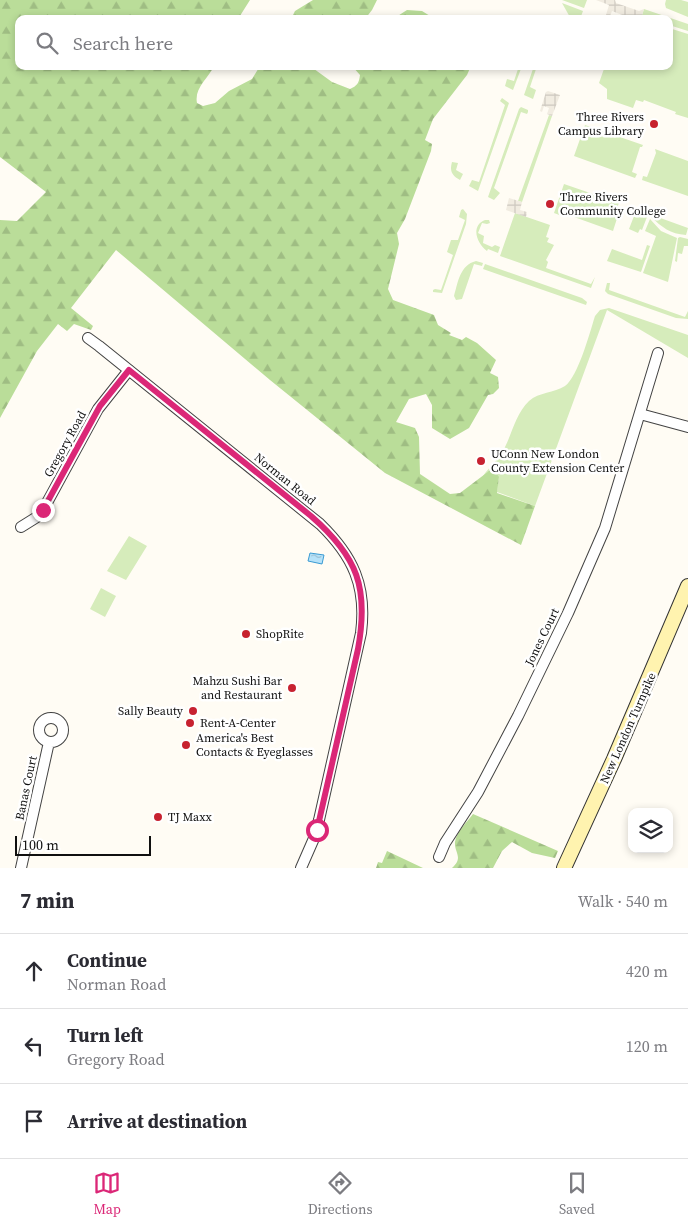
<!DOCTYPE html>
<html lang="en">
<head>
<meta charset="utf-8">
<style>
	body { margin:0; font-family:"Source Serif 4",serif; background:#f2f2f3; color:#2b2b33 }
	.controls { position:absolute; right:15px; bottom:15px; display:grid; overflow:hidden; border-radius:10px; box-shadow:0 2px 8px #0003 }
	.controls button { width:45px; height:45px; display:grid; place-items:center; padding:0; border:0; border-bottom:1px solid #e1e1e2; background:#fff; color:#2b2b33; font:25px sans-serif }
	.scale { position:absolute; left:15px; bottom:12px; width:136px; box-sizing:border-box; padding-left:5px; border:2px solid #101010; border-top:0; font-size:14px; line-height:18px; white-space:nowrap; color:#101010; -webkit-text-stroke:4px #fff; paint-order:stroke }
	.stop { position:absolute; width:15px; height:15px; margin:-11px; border:4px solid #db2777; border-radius:50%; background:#fff }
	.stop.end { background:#db2777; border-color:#fff; box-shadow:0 1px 5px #0008 }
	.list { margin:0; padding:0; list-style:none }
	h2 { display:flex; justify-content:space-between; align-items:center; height:65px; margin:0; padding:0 20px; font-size:21px }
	h2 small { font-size:16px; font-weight:400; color:#7c7c81 }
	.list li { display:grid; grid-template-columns:32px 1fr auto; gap:15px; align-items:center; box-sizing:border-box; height:75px; padding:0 20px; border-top:1px solid #e1e1e2 }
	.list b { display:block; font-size:19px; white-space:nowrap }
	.list p { margin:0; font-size:16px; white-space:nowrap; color:#7c7c81 }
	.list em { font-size:16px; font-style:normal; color:#7c7c81 }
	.icon { flex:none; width:28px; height:28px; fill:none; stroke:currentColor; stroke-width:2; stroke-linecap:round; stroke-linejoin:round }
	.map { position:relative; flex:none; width:688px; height:868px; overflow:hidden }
	.search { position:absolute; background:#fff; box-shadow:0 2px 8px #0003; left:15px; right:15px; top:15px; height:55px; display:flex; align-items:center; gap:12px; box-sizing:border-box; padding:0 18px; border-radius:10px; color:#7c7c81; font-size:19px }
	.sheet { height:290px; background:#fff }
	nav { display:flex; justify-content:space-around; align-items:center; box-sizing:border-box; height:70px; border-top:1px solid #e1e1e2; background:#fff; font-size:14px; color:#7c7c81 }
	nav a { display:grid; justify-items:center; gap:2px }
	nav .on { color:#db2777 }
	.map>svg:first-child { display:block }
	.green { fill:#d6ecbb }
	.forest { fill:url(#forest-firs) }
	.plaza { fill:url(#plaza-grid) }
	.water { fill:url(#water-ripples); stroke:#3a9bd3 }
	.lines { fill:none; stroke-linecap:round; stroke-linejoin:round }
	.street-casing { stroke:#434343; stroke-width:12 }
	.secondary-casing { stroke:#323232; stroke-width:16 }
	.street { stroke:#fff; stroke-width:10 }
	.secondary { stroke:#fff3af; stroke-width:14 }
	.route { stroke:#db2777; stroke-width:6 }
	.poi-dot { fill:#c72230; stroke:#fff; stroke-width:2 }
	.labels { text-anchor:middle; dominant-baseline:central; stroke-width:5; stroke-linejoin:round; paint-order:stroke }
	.poi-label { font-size:12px; fill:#101010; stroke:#fff; text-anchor:start }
	.street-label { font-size:12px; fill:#101010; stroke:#fff }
</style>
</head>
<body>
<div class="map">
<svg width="688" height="868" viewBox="0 0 688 868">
	<defs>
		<pattern id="forest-firs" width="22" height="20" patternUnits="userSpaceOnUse" patternTransform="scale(1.25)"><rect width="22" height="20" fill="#badd99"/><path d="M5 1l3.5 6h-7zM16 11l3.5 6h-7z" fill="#9fbd83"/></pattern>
		<pattern id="plaza-grid" width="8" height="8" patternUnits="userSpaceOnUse" patternTransform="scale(1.25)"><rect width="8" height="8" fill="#f1ece1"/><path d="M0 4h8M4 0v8" fill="none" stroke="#cec9c0"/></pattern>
		<pattern id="water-ripples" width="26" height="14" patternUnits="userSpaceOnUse" patternTransform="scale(1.25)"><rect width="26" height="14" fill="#b6e2f9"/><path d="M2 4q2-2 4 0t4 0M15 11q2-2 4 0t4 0" fill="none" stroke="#9bc1d4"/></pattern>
	</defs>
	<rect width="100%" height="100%" fill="#fffcf4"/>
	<!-- green -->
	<path class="green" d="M562 0H587L584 8Z
		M666 0H681L688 2V17L666 8 665 4Z
		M562 3 583 11 580 19H571Z
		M644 9 688 24V31L669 25V19H652L642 15Z
		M669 28 688 34V118L675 114 676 112 644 100 643 102 636 100 633 108 607 99V89L599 83 605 66H669Z
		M519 66H522L513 90 505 86 507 79 514 81Z
		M534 66H537L530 87 536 90 533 99 524 95Z
		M502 98 509 103 478 191 469 186 472 180 479 182 505 105 500 101Z
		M521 107 528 110V112L527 114 521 112 494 188 500 193 494 200 488 197 519 109Z
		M549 115 552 116 522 202 518 201Z
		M585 125 643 145 642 147H640L632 172 637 174 635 178 574 156Z
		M655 149 688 161V196L642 180 643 176 647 177 656 153Z
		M452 162 458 163 456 170 463 174 460 180C453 176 449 172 452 162Z
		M564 184 619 203 617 208 620 209 613 231 563 213 562 216 554 213Z
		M463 209 467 214 466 224 442 293 433 292V290L435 289 441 290 453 255 447 252 451 240H458L465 220 459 217 461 210Z
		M636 211 647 217 642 230 640 229 638 233 629 229Z
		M515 213 550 225 546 237 549 238 547 242 554 245 546 260 548 262 546 268 591 284 595 277 591 288 500 256Z
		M652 215 688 228 686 235C670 234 662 227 651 217Z
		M650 219 661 231 677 238 668 282 643 273 656 236 645 231Z
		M485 220H489L490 223 487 224 482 223 478 233 484 236 483 243 492 247 495 245 500 247 498 253 488 249 487 251C477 244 470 226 485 220Z
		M680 237 688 239V246H684L682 254 678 253 677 262 675 261 678 238Z
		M647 245 650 246 641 272 607 261 612 249 642 260Z
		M476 261 483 263 482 266 474 264 462 299 456 300 454 296C458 282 460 265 476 261Z
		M485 264 582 298 587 302 586 305 483 269Z
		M607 283H610L609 290 685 317 688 311V319L676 318 608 294 605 291Z
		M609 308 688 335V358L607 310 535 506 497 492 499 477 483 476C489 467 499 459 504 449 512 434 516 413 529 401 539 392 554 393 565 386 578 377 590 332 595 316L600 310Z
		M129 536 147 546 126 580 107 571Z
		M101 588 116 596 105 617 90 609Z"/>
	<!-- forest -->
	<path class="forest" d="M0 0H250L238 19H19V66H214C208 79 194 88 197 103L203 106 215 103 229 91 252 79 260 66H310L332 82 350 89C357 86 359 83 360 75L352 66H471L467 75 433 119 425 140 432 144 431 151 405 219 397 233 399 244 388 289 393 300 434 315 438 325 451 333 449 335 462 340 466 337 477 343 496 360 490 373 498 377 499 388 493 394 488 395 469 428 450 439 432 428V405L426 394 409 399 396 422 415 428 419 437 420 474 450 494 460 493 493 468 499 477 497 493 535 506 521 545 385 473 270 380 116 250 71 308 93 326 91 330 74 324 67 331 58 324 37 351 0 418V220L17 221 46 192 0 157Z
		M313 0H377L372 10 365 19H291L295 11Z
		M407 10 422 11 435 19H393Z
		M473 814 558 851 555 858 532 853 512 842 502 851 493 868H452C464 857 454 853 455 842 456 832 468 821 473 814Z
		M387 851 423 868H376L378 862 382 863Z"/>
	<!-- plaza -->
	<path class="plaza" d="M596 0H615L616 3 639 11 644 9 641 19 631 16 630 18 612 11 610 16 606 15 609 5Z
		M548 91 560 95 552 116 547 114 549 108 544 106 542 112 540 111 546 92Z
		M509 198 522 202 520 210 527 212 526 217 506 210Z"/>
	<!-- water -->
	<path class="water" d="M310 553 324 555 322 564 308 561Z"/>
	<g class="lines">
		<defs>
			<path id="street" d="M88 338 99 346 320 524C353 556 367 586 361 633L319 820 315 836 301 868
				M640 414 688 427
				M21 527 37 517 43 510 98 409 129 370
				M39 730a12 12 0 1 1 24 0a12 12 0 1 1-24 0Z
				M439 857 445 843 478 792 518 716 568 613 605 528 658 353
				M21 868 49 742"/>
			<path id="secondary" d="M564 868 614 759 688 586"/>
		</defs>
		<!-- street casing -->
		<use href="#street" class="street-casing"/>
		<!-- secondary casing -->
		<use href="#secondary" class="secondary-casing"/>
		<!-- street -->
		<use href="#street" class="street"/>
		<!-- secondary -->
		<use href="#secondary" class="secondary"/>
	</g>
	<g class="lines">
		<!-- route -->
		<path class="route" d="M43 510 100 406 129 370 311 516C358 557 369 588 358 649L317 830"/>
	</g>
	<!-- markers -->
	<g class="poi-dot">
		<circle cx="654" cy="124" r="5"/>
		<circle cx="550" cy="204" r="5"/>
		<circle cx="481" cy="461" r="5"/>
		<circle cx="246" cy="634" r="5"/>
		<circle cx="292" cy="688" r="5"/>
		<circle cx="193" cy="711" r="5"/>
		<circle cx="190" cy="723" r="5"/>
		<circle cx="186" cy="745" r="5"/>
		<circle cx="158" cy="817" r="5"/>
	</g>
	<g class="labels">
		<!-- poi labels -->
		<g class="poi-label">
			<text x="644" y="117" text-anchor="end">Three Rivers<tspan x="644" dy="14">Campus Library</tspan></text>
			<text x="560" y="197">Three Rivers<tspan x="560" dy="14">Community College</tspan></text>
			<text x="491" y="454">UConn New London<tspan x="491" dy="14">County Extension Center</tspan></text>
			<text x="256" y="634">ShopRite</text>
			<text x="282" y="681" text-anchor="end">Mahzu Sushi Bar<tspan x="282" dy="14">and Restaurant</tspan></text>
			<text x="183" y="711" text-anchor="end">Sally Beauty</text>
			<text x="200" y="723">Rent-A-Center</text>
			<text x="196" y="738">America's Best<tspan x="196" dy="14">Contacts &amp; Eyeglasses</tspan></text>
			<text x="168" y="817">TJ Maxx</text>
		</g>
		<!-- street labels -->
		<g class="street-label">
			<text transform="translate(65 444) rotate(-61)">Gregory Road</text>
			<text transform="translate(285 479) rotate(39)">Norman Road</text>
			<text transform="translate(542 637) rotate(-64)">Jones Court</text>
			<text transform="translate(628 728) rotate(-66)">New London Turnpike</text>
			<text transform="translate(26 788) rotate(-78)">Banas Court</text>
		</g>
	</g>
</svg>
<div class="controls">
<button><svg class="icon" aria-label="layers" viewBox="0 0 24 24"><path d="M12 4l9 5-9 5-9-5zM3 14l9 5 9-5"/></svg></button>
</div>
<div class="scale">100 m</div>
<div class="stop" style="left:317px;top:830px"></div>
<div class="stop end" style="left:43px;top:510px"></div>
<div class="search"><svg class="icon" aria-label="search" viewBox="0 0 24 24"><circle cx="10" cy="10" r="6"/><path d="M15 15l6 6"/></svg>Search here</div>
</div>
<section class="sheet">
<h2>7 min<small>Walk · 540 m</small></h2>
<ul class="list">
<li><svg class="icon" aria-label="ahead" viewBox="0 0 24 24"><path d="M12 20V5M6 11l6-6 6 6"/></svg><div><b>Continue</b><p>Norman Road</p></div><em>420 m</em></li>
<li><svg class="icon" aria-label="left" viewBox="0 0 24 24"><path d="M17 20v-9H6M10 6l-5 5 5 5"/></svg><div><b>Turn left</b><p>Gregory Road</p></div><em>120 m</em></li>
<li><svg class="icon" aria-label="arrive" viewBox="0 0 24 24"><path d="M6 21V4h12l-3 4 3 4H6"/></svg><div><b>Arrive at destination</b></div></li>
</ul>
</section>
<nav>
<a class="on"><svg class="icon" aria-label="map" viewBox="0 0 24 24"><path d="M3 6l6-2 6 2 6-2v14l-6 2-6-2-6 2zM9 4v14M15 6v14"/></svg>Map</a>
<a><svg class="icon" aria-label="directions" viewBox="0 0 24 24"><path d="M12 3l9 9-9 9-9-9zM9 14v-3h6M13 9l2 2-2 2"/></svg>Directions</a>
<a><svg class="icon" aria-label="saved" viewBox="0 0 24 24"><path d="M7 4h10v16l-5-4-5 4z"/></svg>Saved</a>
</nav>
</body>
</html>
